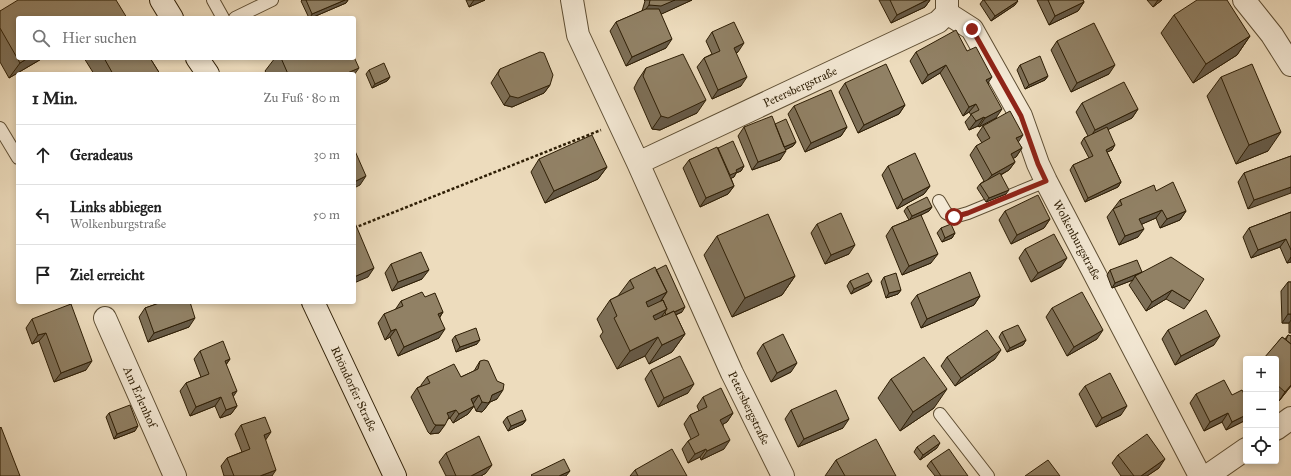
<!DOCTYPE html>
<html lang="de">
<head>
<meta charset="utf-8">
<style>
	body { margin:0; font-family:"IM FELL Great Primer",serif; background:#f6f6f6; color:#222 }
	.controls { position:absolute; right:12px; bottom:12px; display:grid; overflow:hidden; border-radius:4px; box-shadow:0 2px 6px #0003 }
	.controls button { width:36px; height:36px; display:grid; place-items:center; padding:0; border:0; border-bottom:1px solid #e0e0e0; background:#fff; color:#222; font:20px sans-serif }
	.stop { position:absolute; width:12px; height:12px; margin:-9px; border:3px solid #8f2418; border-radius:50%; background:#fff }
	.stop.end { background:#8f2418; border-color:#fff; box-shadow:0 1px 4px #0008 }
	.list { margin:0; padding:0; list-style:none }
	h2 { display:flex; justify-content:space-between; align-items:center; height:52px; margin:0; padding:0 16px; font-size:17px }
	h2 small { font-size:13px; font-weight:400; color:#767676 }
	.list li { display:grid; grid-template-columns:26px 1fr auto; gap:12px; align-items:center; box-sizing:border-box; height:60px; padding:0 16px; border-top:1px solid #e0e0e0 }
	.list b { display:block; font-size:15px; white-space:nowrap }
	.list p { margin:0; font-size:13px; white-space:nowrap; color:#767676 }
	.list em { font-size:13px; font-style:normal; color:#767676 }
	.icon { flex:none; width:22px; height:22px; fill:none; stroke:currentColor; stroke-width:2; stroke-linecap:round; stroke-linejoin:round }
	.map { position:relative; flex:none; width:1291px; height:476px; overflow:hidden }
	.search { position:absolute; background:#fff; box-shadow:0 2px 6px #0003; left:16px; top:16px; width:340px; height:44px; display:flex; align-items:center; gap:10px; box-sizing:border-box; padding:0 14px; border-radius:4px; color:#767676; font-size:15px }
	.panel { position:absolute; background:#fff; box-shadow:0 2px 6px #0003; left:16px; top:72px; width:340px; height:232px; border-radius:4px }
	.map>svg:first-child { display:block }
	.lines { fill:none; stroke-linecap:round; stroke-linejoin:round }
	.service-casing { stroke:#5e4e33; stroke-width:14 }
	.minor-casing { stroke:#5e4e33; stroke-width:24 }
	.secondary-casing { stroke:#2e1e05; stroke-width:24 }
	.path { stroke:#2e1e05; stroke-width:2.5; stroke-dasharray:3 2; stroke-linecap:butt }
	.service { stroke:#f3e8d4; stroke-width:12 }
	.minor { stroke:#f3e8d4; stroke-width:22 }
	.secondary { stroke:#f3e8d4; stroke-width:22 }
	.wall { fill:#7d6f57; stroke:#2e1e05 }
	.shaded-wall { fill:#665a47; stroke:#2e1e05 }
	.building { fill:#918165; stroke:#2e1e05 }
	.route { stroke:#8f2418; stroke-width:5 }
	.labels { text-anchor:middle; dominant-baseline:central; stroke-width:3; stroke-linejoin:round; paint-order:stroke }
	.street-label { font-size:12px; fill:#2e1e05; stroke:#f3e8d4 }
</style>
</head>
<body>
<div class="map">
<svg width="1291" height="476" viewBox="0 0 1291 476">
	<rect width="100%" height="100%" fill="#eddcbd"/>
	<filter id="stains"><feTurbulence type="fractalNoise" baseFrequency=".005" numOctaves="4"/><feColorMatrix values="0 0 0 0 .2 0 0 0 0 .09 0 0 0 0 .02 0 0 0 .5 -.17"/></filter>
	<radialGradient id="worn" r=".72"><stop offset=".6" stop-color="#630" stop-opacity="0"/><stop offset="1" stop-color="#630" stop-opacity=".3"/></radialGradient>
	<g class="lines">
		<defs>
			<path id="service" d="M213 0 223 18
				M235 18 272 0
				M0 128 18 158
				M939 201 946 213 954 217 968 213 1046 181
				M940 414 988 476"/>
			<path id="minor" d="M572 0 578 35 638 163 732 373 783 476
				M1244 0 1272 35 1291 65
				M947 13 972 29 1021 116 1038 164 1046 181 1200 476
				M638 163 938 22 947 13V0
				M105 318 175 476
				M1276 429 1291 418
				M1207 476 1246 449"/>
			<path id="secondary" d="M161 0 172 18
				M197 58 208 74
				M313 302 395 476"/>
		</defs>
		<!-- service casing -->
		<use href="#service" class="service-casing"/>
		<!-- minor casing -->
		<use href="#minor" class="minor-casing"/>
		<!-- secondary casing -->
		<use href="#secondary" class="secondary-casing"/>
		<!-- path -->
		<path class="path" d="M354 228 601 130"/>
		<!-- service -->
		<use href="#service" class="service"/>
		<!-- minor -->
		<use href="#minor" class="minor"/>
		<!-- secondary -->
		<use href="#secondary" class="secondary"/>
	</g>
	<!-- wall -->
	<path class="wall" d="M302 0H348L346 3 311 18H309L301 1Z
		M466 0H485L469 7Z
		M644 0H692L661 14 666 48 626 66 610 31 616 22 642 11 645 1Z
		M879 0H930L925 7 891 23Z
		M983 0H1017L1015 5 991 21 980 4Z
		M1037 0H1083L1084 2 1078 11 1049 25Z
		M1147 0H1162L1153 7Z
		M0 11 18 18 43 58 9 78 0 62Z
		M1174 15 1250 36 1237 55 1193 83 1161 33Z
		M712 32 738 52 736 53 741 86 712 99 697 67 704 58 712 54 706 41Z
		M1057 41 1109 74 1071 92 1051 50Z
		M967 51 988 83 996 118 979 127 978 126 969 130 965 122 971 115 969 112 963 116 940 73 922 84 910 61 916 52Z
		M84 58H150L160 74H94Z
		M275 58H354V74H267L265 71Z
		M1020 65 1048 76 1045 80 1025 89 1017 70Z
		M646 68 697 113 660 130 652 129 634 88 638 80Z
		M500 69 550 85 544 93 512 107 504 105 491 83Z
		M369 70 390 77 387 81 372 88 366 74Z
		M1221 77 1268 151 1236 164 1207 96Z
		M845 83 905 105 899 114 858 133 839 92Z
		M1082 103 1138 109 1132 118 1108 129 1112 150 1107 152 1121 182 1118 187 1085 202 1070 170 1073 165 1089 158 1081 143 1084 138 1088 136 1076 112Z
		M794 106 847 127 841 136 805 152 788 114Z
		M775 124 796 142 793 146 785 150 780 160 752 170 738 136 744 127Z
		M983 126 1018 142 1022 148 1016 157 1013 158 1015 162 1009 170 1001 175 1006 194 986 202 977 188 980 184 984 181 970 155 976 146 982 143 977 135Z
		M718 148 744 166 741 171 736 173 734 177 731 178 734 186 728 194 700 207 683 168 689 160Z
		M1291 156 1248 209 1238 182 1244 173Z
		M539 159 607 167 598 179 545 203 531 172Z
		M888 166 930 186 924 194 897 209 882 175Z
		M1156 191 1186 211 1180 220 1160 228 1156 218 1142 224 1138 237 1119 245 1107 217 1120 200Z
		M907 207H932L929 211 921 215 931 263 902 275 886 236 892 227 909 220 904 211Z
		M1005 211 1050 219 1044 228 1011 244 999 220Z
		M1291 212V262L1287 263 1280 247 1251 258 1243 237 1249 228Z
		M817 224 849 254 825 264 811 233Z
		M941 228 955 233 952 238 942 242 937 233Z
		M717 236 795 276 782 295 732 317 704 255Z
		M1025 249 1061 267 1031 282 1019 258Z
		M391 264 422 279 392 291 385 273Z
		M1110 270 1142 272 1190 301 1184 309 1166 299 1146 311 1129 285 1133 280 1112 288 1107 275Z
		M884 277 901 290 898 294 886 298 881 282Z
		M630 280 682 312 676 315 685 334 672 352 649 364 645 356 617 369 600 336 603 332 597 319 610 300 618 296Z
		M850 281 869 285 851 294 847 286Z
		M1288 282H1291V333H1289V323H1282L1281 291Z
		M917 295 980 296 974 305 921 328 911 303Z
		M425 297 443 312 440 317 439 338 398 356 390 337 385 340 378 323 384 314 395 310 401 301Z
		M160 302H190L189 327 148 342 139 317 145 308 160 303Z
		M1052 308 1097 339 1067 356 1046 317Z
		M32 319 86 370 54 382 39 341 32 344 26 328Z
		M1168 330 1214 345 1175 365 1162 339Z
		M1002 332 1026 340 1023 345 1007 352 999 337Z
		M1288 335 1291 336V386L1279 401 1276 398V359H1264L1282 337 1285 339Z
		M455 336 477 344 456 352 452 340Z
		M763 344 791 372 771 382 757 353Z
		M200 351 230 359 226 365 233 397 237 406 231 414 220 418 215 406 190 416 180 391 186 383 201 377 194 359Z
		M947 357 995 359 955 386 941 366Z
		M480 361 497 399 490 402 484 410 482 412 476 411 474 406 468 414 453 423 450 418 448 419 439 433 430 434 428 432 411 397 417 388 421 386V385L427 377H461L474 371Z
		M651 370 688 393 658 407 645 379Z
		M891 379 934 408 900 431 878 398Z
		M1085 386 1121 415 1096 427 1079 394Z
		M1196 394 1246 420 1226 430 1222 422 1204 431 1190 403Z
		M703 397 733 413 727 422 723 424 724 449 701 460 700 457 688 463 682 449 688 441 691 439 684 424 690 415 699 411 697 406Z
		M791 410 843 428 798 447 785 419Z
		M109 413 135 431 114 439 106 417Z
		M507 417 526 420 523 424 508 431 503 422Z
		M241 425 265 440 272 476H224L221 466 227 458 242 452 235 434Z
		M917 447 937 448 920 460 914 452Z
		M446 453 486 473 481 476H446L439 462Z
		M1118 455 1159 468 1147 476H1121L1112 463Z
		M836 460 896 476H825Z
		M931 461 968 476H935L927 466Z
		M635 470 687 476H630Z"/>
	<!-- shaded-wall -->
	<path class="shaded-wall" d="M345 0H348L346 3 311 18H310L312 14Z
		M474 0H485L469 7Z
		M675 0H692L653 18 640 17 649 5Z
		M927 0H930L925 7 891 23 897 15Z
		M1158 0H1162L1153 7Z
		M1018 1 1015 5 991 21 995 16Z
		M1084 2 1078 11 1049 25 1055 16Z
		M1250 36 1237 55 1193 83 1206 64Z
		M672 39 666 48 626 66 632 57Z
		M744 43 738 52 728 56 734 48Z
		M28 58H43L9 78 20 63Z
		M946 65 940 73 922 84 928 75Z
		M1115 65 1109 74 1071 92 1077 83Z
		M359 68 354 75V74H345Z
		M1048 76 1045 80 1025 89 1029 85Z
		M390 77 387 81 372 88 375 84Z
		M747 77 741 86 712 99 718 90Z
		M992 77 986 86V80Z
		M550 85 544 93 512 107 504 105 510 96Z
		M706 100 697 113 660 130 652 129 661 116Z
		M976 104 969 112 963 116 969 107Z
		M905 105 899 114 858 133 864 125Z
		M1002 109 996 118 979 127 985 118Z
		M1138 109 1132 118 1089 139 1095 130Z
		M984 117 978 126 969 130 976 121Z
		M847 127 841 136 805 152 811 143Z
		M1281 132 1268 151 1236 164 1249 145Z
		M1023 135 1017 144 1016 138Z
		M796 142 793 146 779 153 782 148Z
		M1115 145 1112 150 1103 154 1106 150Z
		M1022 148 1016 157 1005 163 1011 154Z
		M786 151 780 160 752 170 758 162Z
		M1015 162 1009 170 985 183 992 175Z
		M744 166 741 171 736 173 734 177 723 182 736 170Z
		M607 167 598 179 545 203 554 191Z
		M366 176 360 185 354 188V182Z
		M1121 182 1118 187 1085 202 1088 198Z
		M734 186 728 194 700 207 706 198Z
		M930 186 924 194 897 209 903 200Z
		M1291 187V193L1248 209 1254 200Z
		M1009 190 1006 194 986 202 989 198Z
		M932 207 929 211 909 221 912 216Z
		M1162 210 1156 218 1133 228 1139 219Z
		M1186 211 1180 220 1160 228 1167 219Z
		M1050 219 1044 228 1011 244 1017 235Z
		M1144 229 1138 237 1119 245 1125 236Z
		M955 233 952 238 942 242 945 238Z
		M1286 239 1280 247 1251 258 1258 250Z
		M855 245 849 254 825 264 831 255Z
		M938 254 931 263 902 275 909 266Z
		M1291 257V262L1287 263Z
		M1067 258 1061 267 1031 282 1038 273Z
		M374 268 368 277 354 283V277Z
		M429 270 422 279 392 291 398 282Z
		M1142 272 1135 276 1133 280 1112 288 1115 283Z
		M795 276 782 295 732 317 745 298Z
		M872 281 869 285 851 294 854 289Z
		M901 290 898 294 886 298 889 293Z
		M1172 290 1166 299 1146 311 1152 302Z
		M667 292 654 311 633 321 646 302Z
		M980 296 974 305 921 328 927 319Z
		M685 307 682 312 663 320 667 316Z
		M667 309 654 327 653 316Z
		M443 312 437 321 438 314Z
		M1288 314H1291V320L1289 323H1282Z
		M195 318 189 327 148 342 154 333Z
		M396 329 390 337 385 340 391 331Z
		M445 329 439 338 398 356 404 347Z
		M1103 330 1097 339 1067 356 1074 347Z
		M46 333 39 341 32 344 38 335Z
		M685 334 672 352 649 364 662 345Z
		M1220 336 1214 345 1175 365 1181 356Z
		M658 337 645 356 617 369 630 351Z
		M480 340 477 344 456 352 460 347Z
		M1026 340 1023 345 1007 352 1010 348Z
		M1001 350 995 359 955 386 961 378Z
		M230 359 224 367 225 361Z
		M92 361 86 370 54 382 61 373Z
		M797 363 791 372 771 382 777 373Z
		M694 384 688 393 658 407 664 398Z
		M1291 385V386L1279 401 1285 392Z
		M947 389 934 408 900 431 913 412Z
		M503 390 497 399 490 402 484 410 482 412 476 411 482 402 492 395Z
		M237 391 231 400 232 393Z
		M479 395 473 404 471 399Z
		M221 397 215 406 190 416 196 407Z
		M237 406 231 414 220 418 226 410Z
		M474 406 468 414 453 423 459 414Z
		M1127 406 1121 415 1096 427 1102 418Z
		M456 410 450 418 441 421 447 413Z
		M733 413 727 422 714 429 720 420Z
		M1228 413 1222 422 1204 431 1210 422Z
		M1246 415V420L1226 430 1232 422Z
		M849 419 843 428 798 447 804 439Z
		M526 420 523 424 508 431 511 426Z
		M436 425H445L439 433 430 434Z
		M138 426 135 431 114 439 117 434Z
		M271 432 265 441 264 435Z
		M730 440 724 449 701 460 707 451Z
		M940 443 937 448 920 460 923 455Z
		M706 449 700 457 688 463 695 454Z
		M1165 459 1159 468 1147 476H1141Z
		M492 465 486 473 481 476H471Z
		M276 470 272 476H260Z
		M570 471 566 476H559Z"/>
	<!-- building -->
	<path class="building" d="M18 0H116L127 18H18V58H28L20 63 0 28V11Z
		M306 0H345L312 14Z
		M650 0H675L661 6 649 5Z
		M890 0H927L897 15Z
		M984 0H1017L1018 1 995 16Z
		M1048 0H1083L1084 2 1055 16Z
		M1197 0H1227L1250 36 1206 64 1174 15Z
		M646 9H659L672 39 632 57 616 22Z
		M734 22 744 43 734 48 747 77 718 90 704 58 720 51 712 32Z
		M1094 23 1115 65 1077 83 1057 41Z
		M956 30 967 51 976 47 992 77 986 80 1002 109 985 118 984 117 976 121 971 114 979 110 976 104 969 107 946 65 928 75 916 52Z
		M540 52 544 53 553 75 550 85 518 98 510 96 498 74 500 69Z
		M683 54 706 100 668 118 661 116 643 76 646 68Z
		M1040 56 1048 76 1029 85 1020 65Z
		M354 57 359 68 345 74H288L281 58H354Z
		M104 58H150L160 74H113Z
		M384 63 390 77 375 84 369 70Z
		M886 64 905 105 864 125 845 83Z
		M1252 64 1281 132 1249 145 1221 77Z
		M1124 82 1138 109 1095 130 1082 103Z
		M831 90 847 127 811 143 794 106Z
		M1010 111 1023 135 1016 138 1022 148 1011 154 1015 162 992 175 976 146 990 138 983 126Z
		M772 116 786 151 758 162 744 127Z
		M786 119 796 142 784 147 775 124Z
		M1107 127 1115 145 1106 150 1121 182 1088 198 1073 165 1093 156 1084 138Z
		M592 135 607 167 554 191 539 159Z
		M733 141 744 166 736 170 737 172 730 175 718 148Z
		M717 147 734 186 706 198 689 160Z
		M354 151H355L366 176 354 182Z
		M915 153 930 186 903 200 888 166Z
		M1291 156V187L1254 200 1244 173Z
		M1000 173 1009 190 989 198 980 184Z
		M1173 182 1186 211 1167 219 1162 210 1139 219 1144 229 1125 236 1113 209 1122 205 1120 200 1154 185 1156 191Z
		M1038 195 1050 219 1017 235 1005 211Z
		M927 197 932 207 912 216 907 207Z
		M1291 212V250L1286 239 1258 250 1249 228Z
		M841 213 855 245 831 255 817 224Z
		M768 214 795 276 745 298 717 236Z
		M921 215 938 254 909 266 892 227Z
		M354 223H355L374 268 354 277Z
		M951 224 955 233 945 238 941 228Z
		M1054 234 1067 258 1038 273 1025 249Z
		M421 252 429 270 398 282 391 264Z
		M1171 257 1204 279 1190 301 1172 290 1152 302 1135 276Z
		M1137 260 1142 272 1115 283 1110 270Z
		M666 265 685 307 674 312V311L666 315 665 312 667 309 663 300 661 301 667 292 656 270Z
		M655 267 667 292 646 302 648 307 663 300 667 309 653 316 655 320 674 311 685 334 662 345 658 337 630 351 614 318 617 316 610 300 634 288 630 280Z
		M970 272 980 296 927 319 917 295Z
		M868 273 872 281 854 289 850 281Z
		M896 273 901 290 889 293 884 277Z
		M1288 282H1291V314H1288Z
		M422 292 425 297 435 293 443 312 438 314 445 329 404 347 396 329 391 331 384 314 403 306 401 301Z
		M1082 292 1103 330 1074 347 1052 308Z
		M162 302H190L195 318 154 333 145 308Z
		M71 304 92 361 61 373 46 333 38 335 32 319Z
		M1206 310 1220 336 1181 356 1168 330Z
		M1018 325 1026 340 1010 348 1002 332Z
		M476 328 480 340 460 347 455 336Z
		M987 330 1001 350 961 378 947 357Z
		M783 334 797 363 777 373 763 344Z
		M1288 335 1291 336V344L1286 340Z
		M1282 337 1291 344V385L1285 392 1276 384V359H1265L1264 358Z
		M223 341 230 359 225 361 237 391 232 393 237 406 226 410 221 397 196 407 186 383 209 374 200 351Z
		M680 356 694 384 664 398 651 370Z
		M924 357 947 389 913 412 891 379Z
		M484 360 488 361 497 381 504 384 503 390 492 395 490 401 488 403 482 402 479 395 471 399 474 406 459 414 456 410 447 413 449 417 445 425H436L434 424 417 388 430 383 427 377 454 364 461 377 478 369 480 361Z
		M1110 373 1127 406 1102 418 1085 386Z
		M1224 380 1232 395 1242 390 1246 397V415L1232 422 1228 413 1210 422 1196 394Z
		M721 388 733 413 720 420 730 440 707 451 706 449 695 454 688 441 699 435 690 415 707 407 703 397Z
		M836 390 849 419 804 439 791 410Z
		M1246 391V397L1243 392Z
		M130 405 138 426 117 434 109 413Z
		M522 410 526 420 511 426 507 417Z
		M265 417 271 432 264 435 276 470 260 476H234L227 458 250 449 241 425Z
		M1 427 20 476H0V428Z
		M1147 434 1165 459 1141 476H1134L1118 455Z
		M934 435 940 443 923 455 917 447Z
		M479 436 492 465 471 476H456L446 453Z
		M876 439 896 476H845L836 460Z
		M672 449 687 476H638L635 470Z
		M949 449 968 476H941L931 461Z
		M564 459 570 471 559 476H532L531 475Z
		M1048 460 1060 476H1025Z"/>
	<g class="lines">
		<!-- route -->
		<path class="route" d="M954 217 968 213 1046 181 1038 164 1021 116 972 29"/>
	</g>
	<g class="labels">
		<!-- street labels -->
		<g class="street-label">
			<text transform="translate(800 87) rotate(-25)">Petersbergstraße</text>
			<text transform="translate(1077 240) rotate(62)">Wolkenburgstraße</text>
			<text transform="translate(354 389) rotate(65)">Rhöndorfer Straße</text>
			<text transform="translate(140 397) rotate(66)">Am Erlenhof</text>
			<text transform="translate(749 408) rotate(64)">Petersbergstraße</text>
		</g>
	</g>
	<rect width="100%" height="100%" filter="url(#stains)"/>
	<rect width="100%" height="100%" fill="url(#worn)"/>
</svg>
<div class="controls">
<button>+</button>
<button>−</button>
<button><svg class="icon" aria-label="locate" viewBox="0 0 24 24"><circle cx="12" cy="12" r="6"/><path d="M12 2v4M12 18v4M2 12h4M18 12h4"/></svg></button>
</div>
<div class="stop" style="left:954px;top:217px"></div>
<div class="stop end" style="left:972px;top:29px"></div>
<div class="search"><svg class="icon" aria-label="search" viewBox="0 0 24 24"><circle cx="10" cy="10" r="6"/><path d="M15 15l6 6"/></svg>Hier suchen</div>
<section class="panel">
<h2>1 Min.<small>Zu Fuß · 80 m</small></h2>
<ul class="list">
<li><svg class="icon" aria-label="ahead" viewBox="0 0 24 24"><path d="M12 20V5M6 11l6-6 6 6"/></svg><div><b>Geradeaus</b></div><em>30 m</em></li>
<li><svg class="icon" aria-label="left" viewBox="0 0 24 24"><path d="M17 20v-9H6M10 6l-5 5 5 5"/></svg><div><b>Links abbiegen</b><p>Wolkenburgstraße</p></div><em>50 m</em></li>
<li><svg class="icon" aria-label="arrive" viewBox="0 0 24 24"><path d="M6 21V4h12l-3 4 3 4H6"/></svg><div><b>Ziel erreicht</b></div></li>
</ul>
</section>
</div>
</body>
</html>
